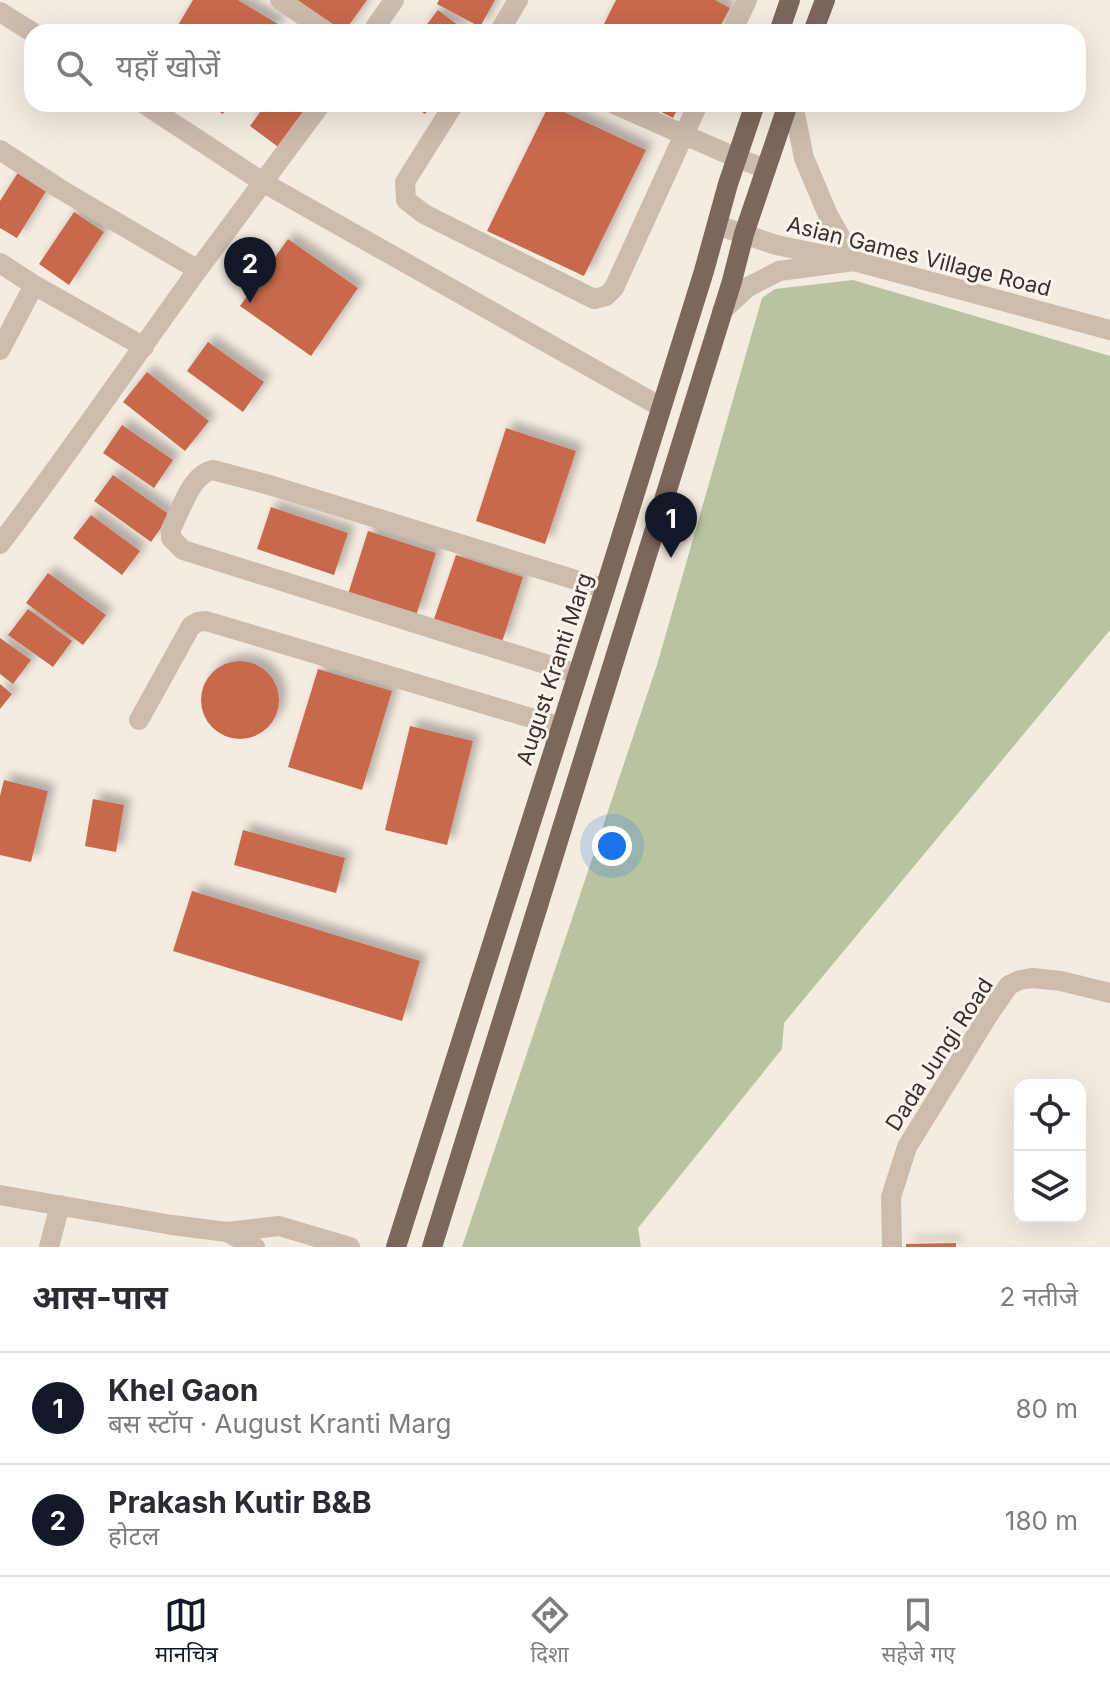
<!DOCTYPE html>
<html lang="hi">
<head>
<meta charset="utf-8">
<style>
	body { margin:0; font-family:Inter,"Noto Sans Devanagari",sans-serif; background:#f2f2f3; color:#2b2b33 }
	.controls { position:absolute; right:24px; bottom:24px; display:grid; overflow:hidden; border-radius:16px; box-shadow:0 8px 32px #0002 }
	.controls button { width:72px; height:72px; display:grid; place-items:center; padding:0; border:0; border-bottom:2px solid #e1e1e2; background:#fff; color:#2b2b33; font:40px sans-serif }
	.you { position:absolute; left:612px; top:846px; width:28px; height:28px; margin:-20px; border:6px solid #fff; border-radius:50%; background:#1a73e8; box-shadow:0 0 0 12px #1a73e833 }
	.badge { display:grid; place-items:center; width:52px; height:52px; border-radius:50%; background:#111827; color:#fff; font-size:26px; font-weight:700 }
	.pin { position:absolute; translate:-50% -66px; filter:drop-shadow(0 2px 4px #0008) }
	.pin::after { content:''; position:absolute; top:42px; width:28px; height:24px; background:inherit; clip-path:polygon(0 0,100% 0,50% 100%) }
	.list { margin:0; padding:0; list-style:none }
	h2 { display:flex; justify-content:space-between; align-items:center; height:104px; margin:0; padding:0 32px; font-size:34px }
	h2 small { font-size:26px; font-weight:400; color:#7c7c81 }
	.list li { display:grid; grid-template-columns:52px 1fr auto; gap:24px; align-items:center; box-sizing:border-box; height:112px; padding:0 32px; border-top:2px solid #e1e1e2 }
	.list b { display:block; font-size:30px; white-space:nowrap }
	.list p { margin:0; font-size:26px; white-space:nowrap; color:#7c7c81 }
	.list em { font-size:26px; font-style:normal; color:#7c7c81 }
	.icon { flex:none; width:44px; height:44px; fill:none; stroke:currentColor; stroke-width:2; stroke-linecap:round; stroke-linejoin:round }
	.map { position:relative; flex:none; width:1110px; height:1247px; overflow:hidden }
	.search { position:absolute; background:#fff; box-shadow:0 8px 32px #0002; left:24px; right:24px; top:24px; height:88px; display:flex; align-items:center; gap:20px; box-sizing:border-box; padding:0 28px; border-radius:24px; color:#7c7c81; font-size:30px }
	.sheet { height:328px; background:#fff }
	nav { display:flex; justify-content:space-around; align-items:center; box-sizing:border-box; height:112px; border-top:2px solid #e1e1e2; background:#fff; font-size:22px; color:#7c7c81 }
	nav a { display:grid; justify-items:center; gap:4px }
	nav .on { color:#111827 }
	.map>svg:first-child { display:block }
	.green { fill:#b8c4a0 }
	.building { fill:#c8694b; filter:url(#shadow) }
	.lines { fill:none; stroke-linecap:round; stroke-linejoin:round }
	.minor { stroke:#cdbbac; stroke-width:20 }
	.major { stroke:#7d675c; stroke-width:20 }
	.labels { text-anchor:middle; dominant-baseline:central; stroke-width:6; stroke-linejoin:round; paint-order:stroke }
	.street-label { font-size:22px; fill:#3b302b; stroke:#fbf5ee }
</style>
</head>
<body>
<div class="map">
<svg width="1110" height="1247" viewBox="0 0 1110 1247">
	<defs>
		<filter id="shadow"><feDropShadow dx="7" dy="-7" stdDeviation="4" flood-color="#0004"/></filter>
	</defs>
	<rect width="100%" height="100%" fill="#f4ebe1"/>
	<!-- green -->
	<path class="green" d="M853 280 1110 356V630L784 1023 782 1049 638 1228 641 1247H462L657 665 762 298 775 289Z"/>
	<!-- building -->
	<path class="building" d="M193 0H238L278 24 273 32H174Z
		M284 0H367L344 32H330Z
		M439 0H495L480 27 437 4Z
		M616 0H715L730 8 717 32H600Z
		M438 10 467 32H421Z
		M207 104H229L223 114Z
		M266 104H315L281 149 250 126Z
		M410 104H432L425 114Z
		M646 104H680L673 118Z
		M549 105 646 150 584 276 487 231Z
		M19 171 48 188 17 238 0 228V201Z
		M74 212 104 232 69 285 39 264Z
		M288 239 358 288 311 356 240 306Z
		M208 342 264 382 243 412 187 371Z
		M147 372 209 421 185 451 123 402Z
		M122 425 173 460 154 488 103 453Z
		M506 428 576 451 545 544 476 521Z
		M113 475 170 515 151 542 94 501Z
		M271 507 348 533 334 575 257 549Z
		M91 515 140 551 122 575 73 538Z
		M368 531 436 553 416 616 348 594Z
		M456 555 523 577 502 642 434 619Z
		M48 573 106 615 83 645 26 603Z
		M28 609 72 641 53 667 8 635Z
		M0 638 31 660 13 684 0 674Z
		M201 700a39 39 0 1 1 78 0a39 39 0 1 1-78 0Z
		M318 669 392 691 362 790 288 767Z
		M0 684 12 694 0 709Z
		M410 726 473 741 447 845 385 830Z
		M4 780 48 791 31 862 0 855V796Z
		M93 799 124 805 116 852 85 846Z
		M243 830 345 858 336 893 234 865Z
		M192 891 420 961 402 1021 173 951Z
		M956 1243V1247H906V1244Z"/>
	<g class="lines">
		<!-- minor -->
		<path class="minor" d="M280 0 327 32
			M0 12 32 32
			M372 32 394 0
			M499 32 518 0
			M732 32 747 0
			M144 104 264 183 661 407
			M454 104 405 182 406 200 424 214 594 299 606 296 614 288 698 104
			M614 104 737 158 766 169
			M0 150 60 189 198 270
			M717 225 776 245 854 261 1110 330
			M0 263 34 285 144 347
			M722 311 748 287 779 271 854 261 828 215 804 158 793 104
			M0 350 34 285
			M0 544C68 455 131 362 197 271 238 215 280 160 321 104
			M577 674 183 550 171 538V529C181 510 191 474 213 470L273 486 605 589
			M139 720 191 626 198 622 206 621 561 727
			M0 1195 172 1225 227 1232 255 1247
			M227 1232 279 1226 350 1247
			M49 1247 60 1205
			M892 1247 891 1197 907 1147 989 1014 1009 985 1020 980 1032 978 1061 981 1110 993"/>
		<!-- major -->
		<path class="major" d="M779 32 790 0
			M813 32 825 0
			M396 1247 605 589 704 271 728 184 755 104
			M432 1247 732 281 744 234 788 104"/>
	</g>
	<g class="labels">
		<!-- street labels -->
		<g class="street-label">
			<text transform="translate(919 256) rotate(14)">Asian Games Village Road</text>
			<text transform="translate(554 669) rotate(-72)">August Kranti Marg</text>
			<text transform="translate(939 1054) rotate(-57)">Dada Jungi Road</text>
		</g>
	</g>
</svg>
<div class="controls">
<button><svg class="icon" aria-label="locate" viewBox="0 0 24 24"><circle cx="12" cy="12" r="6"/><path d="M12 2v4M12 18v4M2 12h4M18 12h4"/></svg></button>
<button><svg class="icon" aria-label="layers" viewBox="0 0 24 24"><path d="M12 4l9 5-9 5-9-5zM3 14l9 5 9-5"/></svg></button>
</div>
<div class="you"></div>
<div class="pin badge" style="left:671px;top:558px">1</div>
<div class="pin badge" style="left:250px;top:303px">2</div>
<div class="search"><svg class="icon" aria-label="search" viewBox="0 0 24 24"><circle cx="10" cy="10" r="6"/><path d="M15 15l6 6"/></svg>यहाँ खोजें</div>
</div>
<section class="sheet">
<h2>आस-पास<small>2 नतीजे</small></h2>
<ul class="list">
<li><span class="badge">1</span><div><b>Khel Gaon</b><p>बस स्टॉप · August Kranti Marg</p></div><em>80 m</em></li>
<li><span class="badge">2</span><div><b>Prakash Kutir B&amp;B</b><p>होटल</p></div><em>180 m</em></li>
</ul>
</section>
<nav>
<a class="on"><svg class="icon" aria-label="map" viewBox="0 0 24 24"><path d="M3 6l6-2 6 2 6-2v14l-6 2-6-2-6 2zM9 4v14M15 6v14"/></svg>मानचित्र</a>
<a><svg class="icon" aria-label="directions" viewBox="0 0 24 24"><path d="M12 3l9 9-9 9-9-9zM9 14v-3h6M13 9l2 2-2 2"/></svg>दिशा</a>
<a><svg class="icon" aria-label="saved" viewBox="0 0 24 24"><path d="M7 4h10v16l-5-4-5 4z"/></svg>सहेजे गए</a>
</nav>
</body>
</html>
